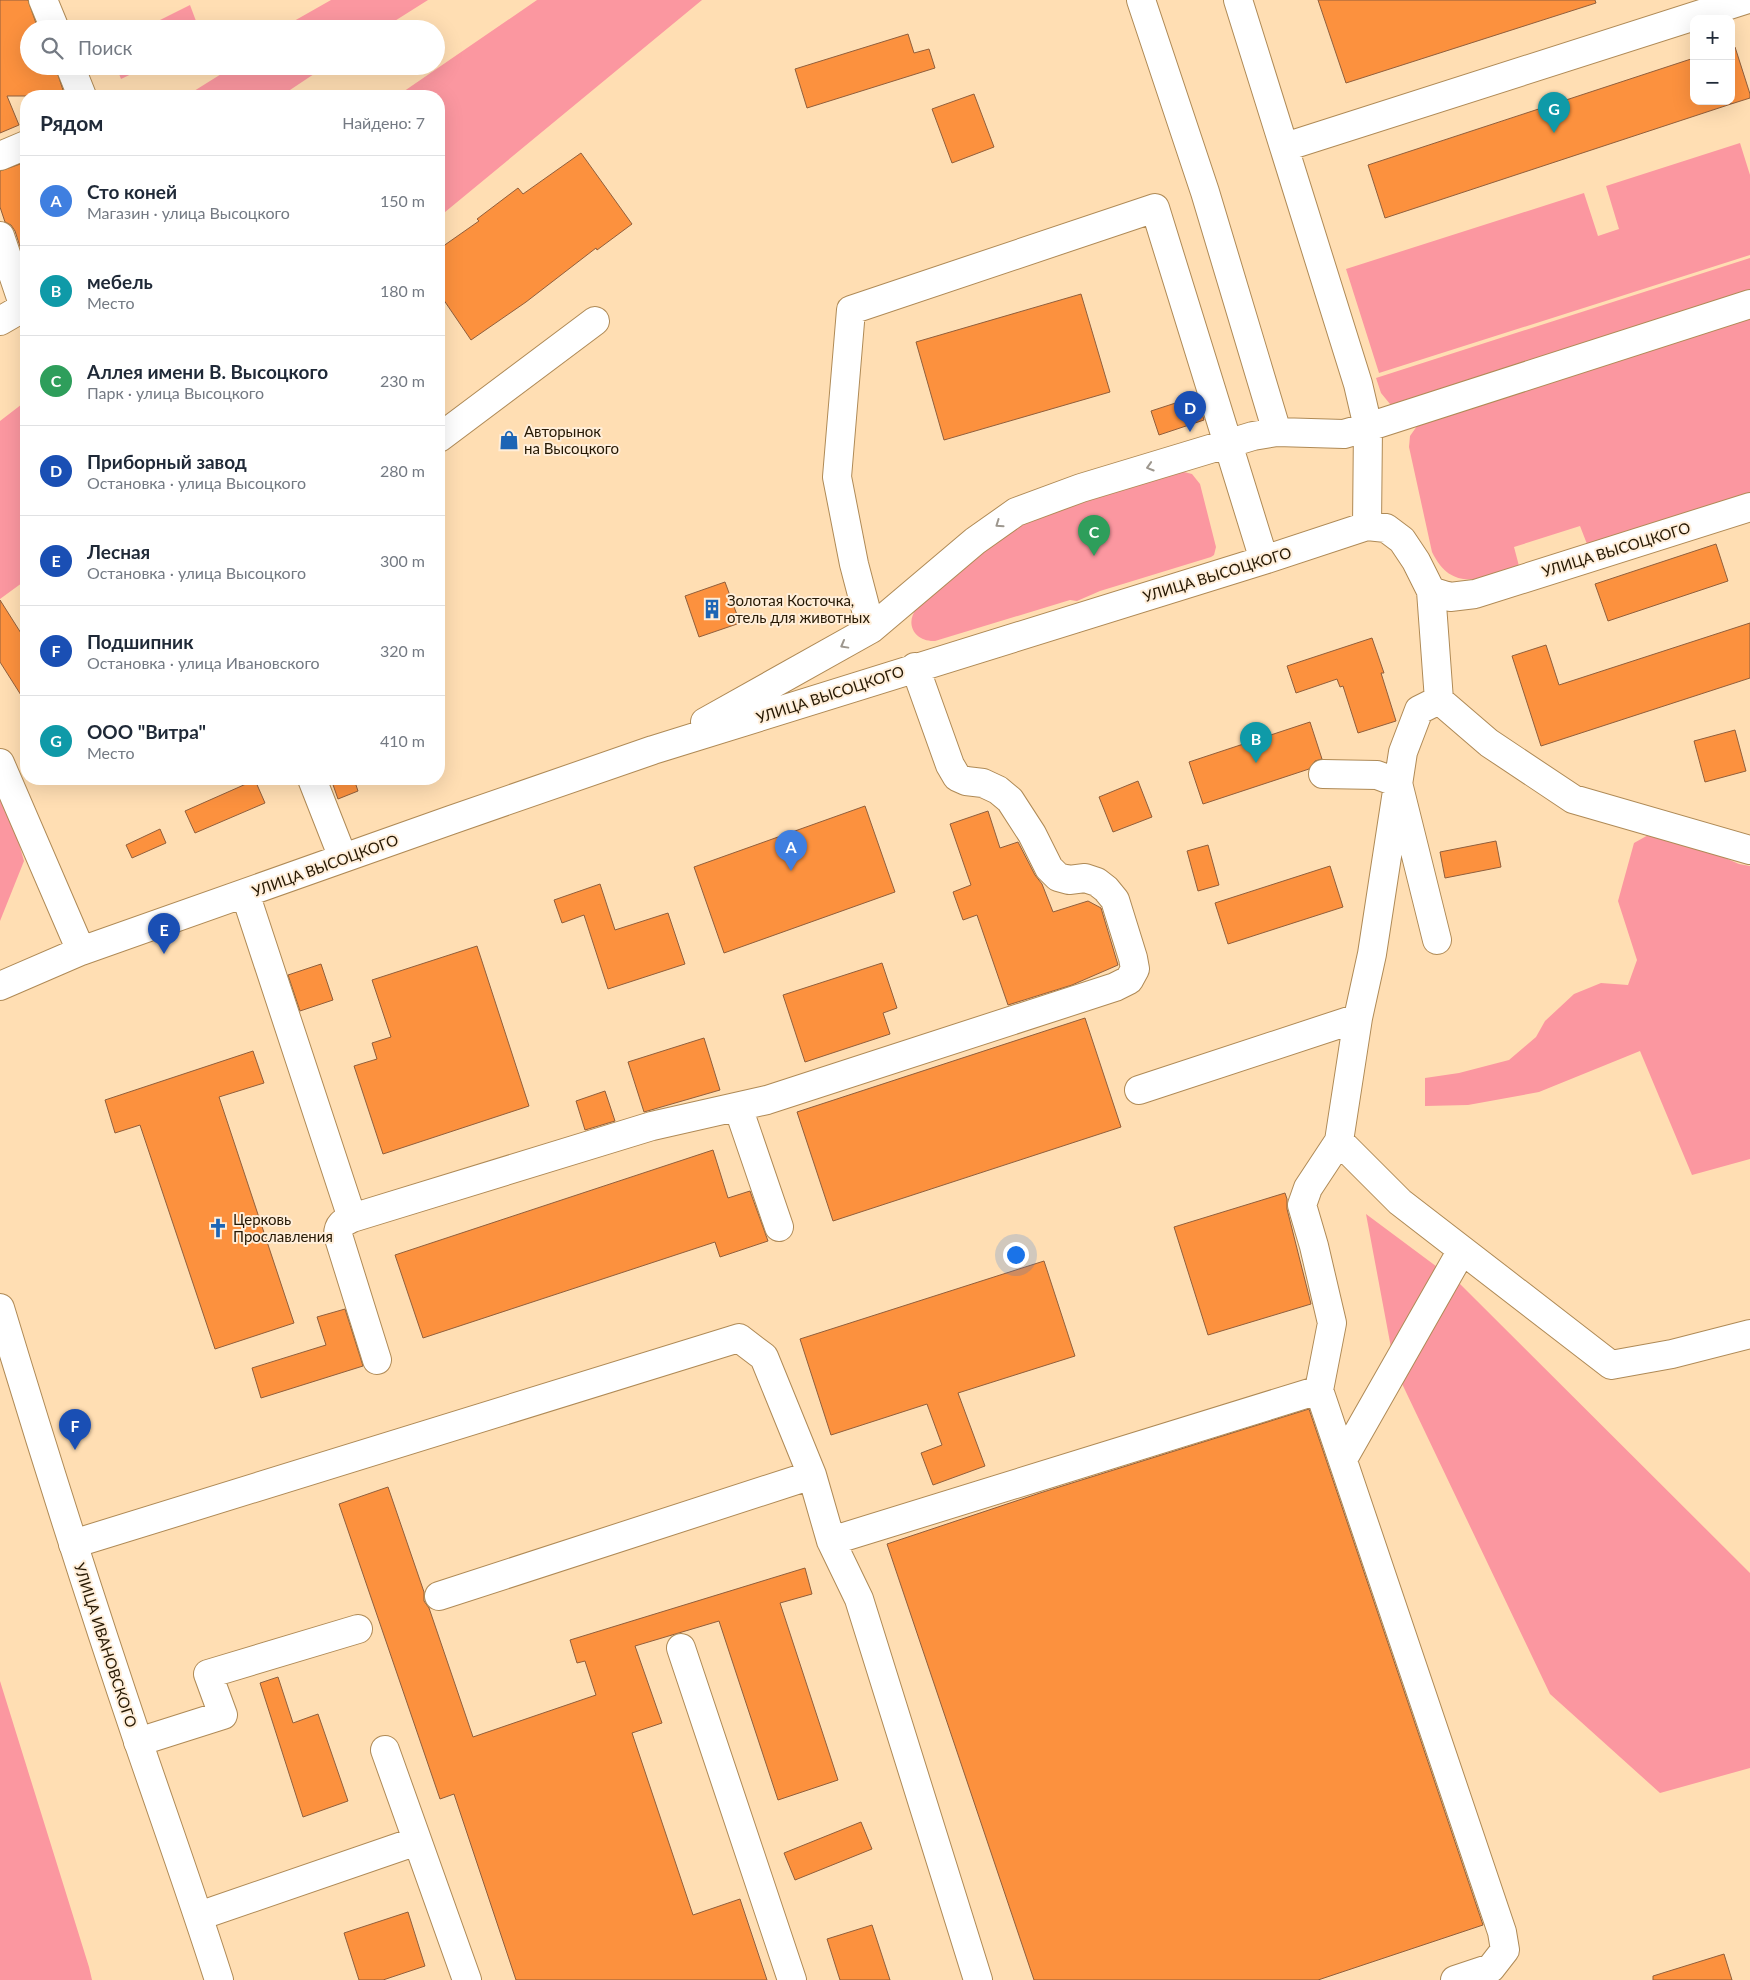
<!DOCTYPE html>
<html lang="ru">
<head>
<meta charset="utf-8">
<style>
	body { margin:0; font-family:Lato,sans-serif; background:#f6f6f7; color:#1f2937 }
	.controls { position:absolute; right:15px; top:15px; display:grid; overflow:hidden; border-radius:10px; box-shadow:0 5px 20px #0002 }
	.controls button { width:45px; height:45px; display:grid; place-items:center; padding:0; border:0; border-bottom:1px solid #e0e1e3; background:#fff; color:#1f2937; font:25px sans-serif }
	.you { position:absolute; left:1015px; top:1254px; width:18px; height:18px; margin:-12px; border:4px solid #fff; border-radius:50%; background:#1a73e8; box-shadow:0 0 0 8px #1a73e833 }
	.badge { display:grid; place-items:center; width:32px; height:32px; border-radius:50%; background:#0b8043; color:#fff; font-size:16px; font-weight:700 }
	.pin { position:absolute; translate:-50% -41px; filter:drop-shadow(0 1px 2px #0008) }
	.pin::after { content:''; position:absolute; top:26px; width:18px; height:15px; background:inherit; clip-path:polygon(0 0,100% 0,50% 100%) }
	.list { margin:0; padding:0; list-style:none }
	h2 { display:flex; justify-content:space-between; align-items:center; height:65px; margin:0; padding:0 20px; font-size:21px }
	h2 small { font-size:16px; font-weight:400; color:#747a83 }
	.list li { display:grid; grid-template-columns:32px 1fr auto; gap:15px; align-items:center; box-sizing:border-box; height:90px; padding:0 20px; border-top:1px solid #e0e1e3 }
	.list b { display:block; font-size:19px; white-space:nowrap }
	.list p { margin:0; font-size:16px; white-space:nowrap; color:#747a83 }
	.list em { font-size:16px; font-style:normal; color:#747a83 }
	.icon { flex:none; width:28px; height:28px; fill:none; stroke:currentColor; stroke-width:2; stroke-linecap:round; stroke-linejoin:round }
	.map { position:relative; flex:none; width:1750px; height:1980px; overflow:hidden }
	.search { position:absolute; background:#fff; box-shadow:0 5px 20px #0002; left:20px; top:20px; width:425px; height:55px; display:flex; align-items:center; gap:12px; box-sizing:border-box; padding:0 18px; border-radius:28px; color:#747a83; font-size:19px }
	.panel { position:absolute; background:#fff; box-shadow:0 5px 20px #0002; left:20px; top:90px; width:425px; height:695px; border-radius:20px }
	.map>svg:first-child { display:block }
	.green { fill:#fb97a0 }
	.building { fill:#fc913e; stroke:#915f3c }
	.lines { fill:none; stroke-linecap:round; stroke-linejoin:round }
	.minor-casing { stroke:#af8a56; stroke-width:30 }
	.major-casing { stroke:#af8a56; stroke-width:30 }
	.minor { stroke:#fff; stroke-width:28 }
	.major { stroke:#fff; stroke-width:28 }
	.oneway { stroke:#9d978e }
	.labels { text-anchor:middle; dominant-baseline:central; stroke-width:4; stroke-linejoin:round; paint-order:stroke }
	.poi-label { font-size:15px; fill:#261803; stroke:#ffeed9; text-anchor:start }
	.street-label { font-size:15px; fill:#261803; stroke:#ffeed9 }
</style>
</head>
<body>
<div class="map">
<svg width="1750" height="1980" viewBox="0 0 1750 1980">
	<rect width="100%" height="100%" fill="#ffdeb3"/>
	<!-- green -->
	<path class="green" d="M331 0H428L382 29H284L294 21Z
		M537 0H702L439 217V96H397Z
		M190 5 199 29H142Z
		M116 66H148L121 79Z
		M234 66H326L281 96H186Z
		M1740 143 1750 175V255L1379 373 1346 269 1584 193 1598 236 1619 229 1606 186Z
		M1750 258V293L1404 405 1390 404 1381 393 1376 378Z
		M1750 318V493L1587 544 1580 526 1514 547 1519 566C1484 577 1453 595 1432 552L1409 447 1410 436 1417 426Z
		M26 401V580L0 599V421Z
		M1180 471 1192 474 1200 484 1216 547 1214 555 1211 557 1100 591 1077 601 1070 600 935 641C915 642 904 624 917 608L982 550 1015 526 1044 514Z
		M0 777 24 861 0 921Z
		M1659 829 1739 864 1750 866V1159L1692 1175 1640 1051 1539 1092 1468 1105 1425 1106V1078L1459 1073 1509 1060 1536 1037 1545 1021 1574 994 1601 983 1628 985 1637 960 1618 901 1634 843Z
		M1366 1214 1460 1284 1750 1573V1768L1660 1793 1550 1694 1395 1369Z
		M0 1681 89 1967 92 1980H0Z"/>
	<!-- building -->
	<path class="building" d="M0 0H28L38 29H29V66H55L65 96H7L19 125 0 133Z
		M1318 0H1595L1596 3 1346 83Z
		M908 34 914 53 929 49 935 68 807 108 795 69Z
		M1731 47H1735L1750 94V98L1731 104Z
		M1694 58V101H1730L1731 104 1385 218 1368 165Z
		M974 94 994 147 952 163 932 109Z
		M581 153 632 224 597 250 596 248 526 302 471 340 439 293V249L479 221 477 219 518 188 523 194Z
		M26 162V265L15 231 11 225 5 222 0 207V171Z
		M1081 294 1110 392 944 440 916 342Z
		M1197 396 1204 420 1159 435 1151 411Z
		M1716 544 1728 581 1608 621 1595 584Z
		M725 582 740 623 699 637 685 596Z
		M0 600 26 641V703L0 662Z
		M1750 623V678L1541 746 1512 656 1546 645 1559 685Z
		M1372 638 1384 673H1381L1396 721 1358 733 1343 686 1340 687 1337 679 1296 693 1287 666Z
		M1310 722 1322 759 1315 761 1309 769 1203 804 1189 762Z
		M1735 730 1746 771 1705 782 1694 741Z
		M331 779H354L358 791 338 799Z
		M255 780 265 803 195 833 185 811Z
		M1138 781 1152 817 1113 832 1099 797Z
		M865 806 895 892 724 953 694 867Z
		M988 811 1000 848 1018 842 1035 875 1042 884 1053 912 1088 901 1101 908 1118 965 1072 985 1008 1005 977 915 963 920 953 892 971 885 950 824Z
		M160 829 166 843 132 858 126 845Z
		M1496 841 1501 867 1445 878 1440 852Z
		M1208 845 1219 885 1198 891 1187 851Z
		M1330 866 1343 907 1228 944 1215 903Z
		M600 884 615 930 668 913 685 964 608 989 584 915 562 923 554 900Z
		M477 946 529 1106 383 1154 354 1066 377 1059 372 1043 391 1037 372 980Z
		M882 963 897 1008 883 1013 890 1034 805 1062 783 995Z
		M321 964 333 1000 300 1011 288 975Z
		M1085 1018 1121 1127 833 1221 797 1112Z
		M704 1038 720 1090 644 1112 628 1062Z
		M253 1051 264 1083 219 1097 294 1323 215 1349 140 1125 115 1133 105 1100Z
		M605 1091 615 1121 585 1130 576 1101Z
		M713 1150 728 1198 750 1191 768 1241 720 1257 715 1242 423 1338 395 1255Z
		M1285 1193 1287 1199V1209L1311 1304 1208 1335 1174 1227Z
		M1044 1261 1075 1356 958 1393 985 1466 933 1485 921 1453 942 1445 927 1404 831 1435 800 1339Z
		M345 1309 363 1366 261 1398 252 1368 326 1345 317 1317Z
		M1309 1409 1483 1925 1318 1980H1034L887 1544 1040 1493Z
		M388 1487 424 1592V1601L429 1608 473 1737 596 1695 585 1661 577 1663 570 1640 805 1568 812 1594 780 1603 838 1780 778 1800 719 1621 635 1646 662 1723 632 1733 693 1915 740 1899 767 1980H516L454 1794 440 1799 339 1504Z
		M278 1677 293 1723 318 1714 348 1801 303 1817 260 1683Z
		M861 1822 872 1849 795 1880 784 1853Z
		M408 1912 425 1966 383 1980H359L344 1933Z
		M872 1925 890 1980H840L827 1939Z
		M1724 1954 1732 1980H1653V1976Z"/>
	<g class="lines">
		<defs>
			<path id="minor" d="M43 0 55 29
				M1141 0 1205 192 1277 432
				M1238 0 1358 384 1368 427 1367 526
				M70 66 82 96
				M1285 147 1745 0
				M0 156 26 145
				M0 236 24 307
				M0 321 26 306
				M439 438 595 321
				M1431 591 1439 700 1419 710 1403 752 1372 954 1358 1018 1339 1141 1400 1202 1611 1365 1672 1354 1750 1334
				M871 629 854 564 837 477 851 310 1155 208 1264 560
				M1439 700 1489 743 1573 799 1750 850
				M705 722 871 629 975 541 1016 512 1081 488 1253 436 1277 432 1344 434 1368 427 1750 304
				M0 763 81 951
				M1323 774 1377 775 1398 783 1437 940
				M312 779 343 858
				M245 893 352 1218 652 1126 767 1100 1115 987 1129 980 1135 969 1133 958 1115 900 1106 889 1097 882 1085 878 1069 880 1058 877 1049 868 1032 834 1010 800 998 790 983 783 966 781 957 777 950 765 915 667
				M0 986 81 951 451 820 653 750 1264 560 1367 526 1386 528 1402 540 1416 561 1431 591 1450 597 1475 594 1750 507
				M1139 1090 1358 1018
				M738 1107 779 1227
				M1339 1141 1308 1188 1302 1205 1314 1246 1332 1323 1319 1390 1502 1932 1505 1950 1491 1968 1455 1980
				M352 1218C344 1222 338 1224 338 1235L377 1360
				M1343 1459 1462 1250
				M831 1541 1319 1390
				M73 1544 739 1338 764 1357 812 1475 831 1541 859 1599 978 1980
				M439 1596 812 1475
				M681 1648 792 1980
				M138 1742 223 1715 208 1674 358 1629
				M385 1750 467 1980
				M199 1916 417 1841"/>
			<path id="major" d="M0 1308C44 1454 90 1599 139 1744 166 1823 194 1901 219 1980"/>
		</defs>
		<!-- minor casing -->
		<use href="#minor" class="minor-casing"/>
		<!-- major casing -->
		<use href="#major" class="major-casing"/>
		<!-- minor -->
		<use href="#minor" class="minor"/>
		<!-- major -->
		<use href="#major" class="major"/>
	</g>
	<!-- one-way arrows -->
	<defs><path id="oneway-chevron" d="M-2-3.5L2.5 0L-2 3.5" fill="none" stroke-width="1.6" stroke-linecap="round" stroke-linejoin="round" transform="scale(1.25)"/></defs>
	<g class="oneway">
		<use href="#oneway-chevron" transform="translate(1150 467) rotate(163)"/>
		<use href="#oneway-chevron" transform="translate(999 524) rotate(145)"/>
		<use href="#oneway-chevron" transform="translate(844 645) rotate(151)"/>
	</g>
	<!-- icons -->
	<defs>
		<symbol id="shop-bare" viewBox="-9 -9 18 18"><path d="M-5-2.5h2.3a2.7 3.5 0 0 1 5.4 0H5L5.5 6h-11ZM-1.5-2.5h3a1.5 2.3 0 0 0-3 0Z" fill="#1d65b5" stroke="#ffeed9" stroke-width="2.5" paint-order="stroke"/></symbol>
		<symbol id="building-bare" viewBox="-9 -9 18 18"><path d="M-4-6H4V6H1V3H-1V6H-4ZM-2.5-4.3h1.7v1.8h-1.7ZM.8-4.3h1.7v1.8H.8ZM-2.5-1h1.7V.8h-1.7ZM.8-1h1.7V.8H.8Z" fill="#1d65b5" stroke="#ffeed9" stroke-width="2.5" paint-order="stroke"/></symbol>
		<symbol id="church-bare" viewBox="-9 -9 18 18"><path d="M-1.2-6h2.4v3.5h3.3v2.4h-3.3V6h-2.4V-.1h-3.3v-2.4h3.3Z" fill="#1d65b5" stroke="#ffeed9" stroke-width="2.5" paint-order="stroke"/></symbol>
	</defs>
	<g fill-rule="evenodd">
		<use href="#shop-bare" x="495" y="426" width="28" height="28"/>
		<use href="#building-bare" x="698" y="595" width="28" height="28"/>
		<use href="#church-bare" x="204" y="1214" width="28" height="28"/>
	</g>
	<g class="labels">
		<!-- poi labels -->
		<g class="poi-label">
			<text x="524" y="431">Авторынок<tspan x="524" dy="17">на Высоцкого</tspan></text>
			<text x="727" y="600">Золотая Косточка,<tspan x="727" dy="17">отель для животных</tspan></text>
			<text x="233" y="1219">Церковь<tspan x="233" dy="17">Прославления</tspan></text>
		</g>
		<!-- street labels -->
		<g class="street-label">
			<text transform="translate(1616 549) rotate(-17)">УЛИЦА ВЫСОЦКОГО</text>
			<text transform="translate(1217 574) rotate(-17)">УЛИЦА ВЫСОЦКОГО</text>
			<text transform="translate(830 694) rotate(-18)">УЛИЦА ВЫСОЦКОГО</text>
			<text transform="translate(325 865) rotate(-20)">УЛИЦА ВЫСОЦКОГО</text>
			<text transform="translate(106 1645) rotate(72)">УЛИЦА ИВАНОВСКОГО</text>
		</g>
	</g>
</svg>
<div class="controls">
<button>+</button>
<button>−</button>
</div>
<div class="you"></div>
<div class="pin badge" style="left:791px;top:871px;background:#3f7fe0">A</div>
<div class="pin badge" style="left:1256px;top:763px;background:#0f9aa8">B</div>
<div class="pin badge" style="left:1094px;top:556px;background:#2e9e5b">C</div>
<div class="pin badge" style="left:1190px;top:432px;background:#1a4fb4">D</div>
<div class="pin badge" style="left:164px;top:954px;background:#1a4fb4">E</div>
<div class="pin badge" style="left:75px;top:1450px;background:#1a4fb4">F</div>
<div class="pin badge" style="left:1554px;top:133px;background:#0f9aa8">G</div>
<div class="search"><svg class="icon" aria-label="search" viewBox="0 0 24 24"><circle cx="10" cy="10" r="6"/><path d="M15 15l6 6"/></svg>Поиск</div>
<section class="panel">
<h2>Рядом<small>Найдено: 7</small></h2>
<ul class="list">
<li><span class="badge" style="background:#3f7fe0">A</span><div><b>Сто коней</b><p>Магазин · улица Высоцкого</p></div><em>150 m</em></li>
<li><span class="badge" style="background:#0f9aa8">B</span><div><b>мебель</b><p>Место</p></div><em>180 m</em></li>
<li><span class="badge" style="background:#2e9e5b">C</span><div><b>Аллея имени В. Высоцкого</b><p>Парк · улица Высоцкого</p></div><em>230 m</em></li>
<li><span class="badge" style="background:#1a4fb4">D</span><div><b>Приборный завод</b><p>Остановка · улица Высоцкого</p></div><em>280 m</em></li>
<li><span class="badge" style="background:#1a4fb4">E</span><div><b>Лесная</b><p>Остановка · улица Высоцкого</p></div><em>300 m</em></li>
<li><span class="badge" style="background:#1a4fb4">F</span><div><b>Подшипник</b><p>Остановка · улица Ивановского</p></div><em>320 m</em></li>
<li><span class="badge" style="background:#0f9aa8">G</span><div><b>ООО &quot;Витра&quot;</b><p>Место</p></div><em>410 m</em></li>
</ul>
</section>
</div>
</body>
</html>
